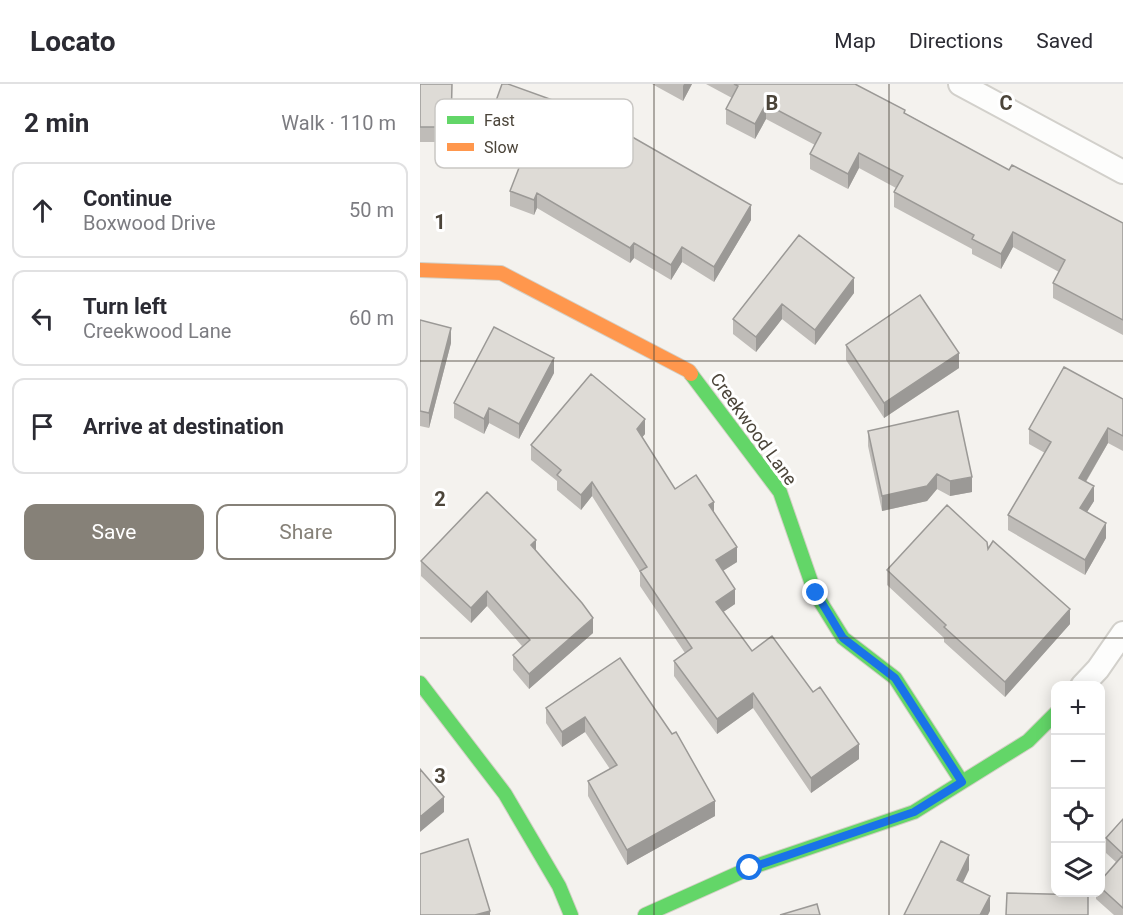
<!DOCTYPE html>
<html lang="en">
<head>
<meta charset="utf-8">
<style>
	body { margin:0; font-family:Roboto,sans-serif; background:#f2f2f3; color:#2b2b33 }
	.controls { position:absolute; right:18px; bottom:18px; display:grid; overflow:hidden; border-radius:12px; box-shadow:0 3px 15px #0003 }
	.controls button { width:54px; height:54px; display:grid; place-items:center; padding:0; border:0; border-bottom:2px solid #e1e1e2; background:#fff; color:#2b2b33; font:30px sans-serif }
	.stop { position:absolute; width:18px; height:18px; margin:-14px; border:4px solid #1a73e8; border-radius:50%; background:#fff }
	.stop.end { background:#1a73e8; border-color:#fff; box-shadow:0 2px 6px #0008 }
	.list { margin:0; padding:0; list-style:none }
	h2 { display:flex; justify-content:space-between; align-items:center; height:78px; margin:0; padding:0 24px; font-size:26px }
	h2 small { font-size:20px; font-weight:400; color:#7c7c81 }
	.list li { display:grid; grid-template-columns:39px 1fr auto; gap:18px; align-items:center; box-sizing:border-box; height:96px; margin:0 12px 12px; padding:0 12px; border:2px solid #e1e1e2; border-radius:12px }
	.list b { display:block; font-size:22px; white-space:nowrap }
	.list p { margin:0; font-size:20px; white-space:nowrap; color:#7c7c81 }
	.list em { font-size:20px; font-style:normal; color:#7c7c81 }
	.actions { display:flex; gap:12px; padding:18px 24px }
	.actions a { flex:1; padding:14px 0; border:2px solid #868178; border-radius:12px; text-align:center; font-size:21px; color:#868178 }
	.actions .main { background:#868178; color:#fff }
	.icon { flex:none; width:33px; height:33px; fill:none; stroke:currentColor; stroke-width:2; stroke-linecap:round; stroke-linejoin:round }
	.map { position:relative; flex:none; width:703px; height:831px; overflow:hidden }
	header { display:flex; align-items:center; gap:36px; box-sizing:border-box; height:84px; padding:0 30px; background:#fff; border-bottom:2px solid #e1e1e2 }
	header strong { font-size:28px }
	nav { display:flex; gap:33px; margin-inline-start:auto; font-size:21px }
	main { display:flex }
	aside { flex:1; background:#fff }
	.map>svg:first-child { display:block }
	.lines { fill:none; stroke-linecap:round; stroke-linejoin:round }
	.street-casing { stroke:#d2d0cb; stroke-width:26 }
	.fast-casing { stroke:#d3cfc5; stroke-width:16 }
	.slow-casing { stroke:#d3cfc5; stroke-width:16 }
	.street { stroke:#fdfdfc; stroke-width:22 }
	.fast { stroke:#63d668; stroke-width:14 }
	.slow { stroke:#ff974d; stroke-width:14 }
	.wall { fill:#bfbcb8 }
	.shaded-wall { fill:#9b9996 }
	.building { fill:#dedbd6; stroke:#9b9996; stroke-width:1.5 }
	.route { stroke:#1a73e8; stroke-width:8 }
	.grid { fill:none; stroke:#4b4439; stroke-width:1.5; stroke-opacity:0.55 }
	.labels { text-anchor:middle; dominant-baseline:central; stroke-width:6; stroke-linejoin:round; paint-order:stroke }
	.street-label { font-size:18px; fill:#4b4439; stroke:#fff }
	.key { fill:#fff; stroke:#c9c7c4; stroke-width:1.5 }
	.key-label { font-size:16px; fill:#4b4439 }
	.grid-label { font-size:20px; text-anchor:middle; font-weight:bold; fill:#4b4439; stroke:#fff; stroke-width:6; stroke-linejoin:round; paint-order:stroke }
</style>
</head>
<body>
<header>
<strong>Locato</strong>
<nav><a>Map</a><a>Directions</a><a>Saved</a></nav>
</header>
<main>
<aside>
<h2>2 min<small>Walk · 110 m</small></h2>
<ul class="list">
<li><svg class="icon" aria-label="ahead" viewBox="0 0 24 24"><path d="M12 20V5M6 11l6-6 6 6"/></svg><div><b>Continue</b><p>Boxwood Drive</p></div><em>50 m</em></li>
<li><svg class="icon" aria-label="left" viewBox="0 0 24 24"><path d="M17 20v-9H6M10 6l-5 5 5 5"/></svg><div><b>Turn left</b><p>Creekwood Lane</p></div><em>60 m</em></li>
<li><svg class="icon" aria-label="arrive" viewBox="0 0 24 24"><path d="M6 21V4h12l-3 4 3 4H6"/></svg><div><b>Arrive at destination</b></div></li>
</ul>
<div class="actions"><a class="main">Save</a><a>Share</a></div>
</aside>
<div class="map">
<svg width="703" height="831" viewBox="0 0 703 831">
	<rect width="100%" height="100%" fill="#f4f2ee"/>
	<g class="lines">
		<defs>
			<path id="street" d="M540 0 703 88
				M662 602 678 585 703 549"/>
			<path id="fast" d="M271 290 360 408 395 509 423 554 475 594 542 698
				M0 599 85 710 139 802 151 831
				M225 831 330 784 494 728 608 657 636 629"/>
			<path id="slow" d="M0 186 81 189 269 287 271 290"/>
		</defs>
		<!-- street casing -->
		<use href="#street" class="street-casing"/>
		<!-- fast casing -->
		<use href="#fast" class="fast-casing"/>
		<!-- slow casing -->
		<use href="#slow" class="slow-casing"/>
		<!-- street -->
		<use href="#street" class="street"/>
		<!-- fast -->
		<use href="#fast" class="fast"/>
		<!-- slow -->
		<use href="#slow" class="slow"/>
	</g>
	<!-- wall -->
	<path class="wall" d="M0 0H32L31 58H0Z
		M232 0H272L263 17Z
		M286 0H435L485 29 589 86 703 139V251L633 214V199L639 188 593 163 581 185 552 170V165L474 123V108L476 104 439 84 428 105 390 85V70L395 61 346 35 335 55 306 40V25L312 14Z
		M62 56 331 136 294 198 262 178 251 196 214 174 210 179 117 124 114 131 90 122V107L99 84 62 71Z
		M434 194V209L395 261 362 235 336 268 313 250V235Z
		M0 236 31 259 9 344 0 342Z
		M426 261 539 284 464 334 426 276Z
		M134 289 99 355 69 339 64 350 34 334V319Z
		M703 315V367L688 359 666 398 674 417 667 428 686 454 665 491 588 446V431L625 369 609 360V345Z
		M448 347 552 408 530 412 517 405 507 417 462 427 448 362Z
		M225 350 222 353 255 405 294 428 317 478 303 487 315 520 303 528 332 567 439 675 391 709 333 624 297 650 254 592V577L265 569 220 502V488L172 412 161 426 137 406V397L111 376V361Z
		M568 465 650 540 585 613 524 558V554L467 501V486Z
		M116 467 173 549 109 605 93 586V571L102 562 67 522 51 539 1 492V477Z
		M200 574 295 732 207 781 168 712V697L190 685 165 648 142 663 126 639V624Z
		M703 735V831H694L676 815V808H681V796L696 778 686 769V754Z"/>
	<!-- shaded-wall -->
	<path class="shaded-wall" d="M264 0H272L263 17V2Z
		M346 20V35L335 55V40Z
		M439 69V84L428 105V90Z
		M117 109V124L114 131V116Z
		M331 121V136L294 198V183Z
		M593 148V163L581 185V170Z
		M214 159V174L210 179V164Z
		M262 163V178L251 196V181Z
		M434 194V209L395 261V246Z
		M362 220V235L336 268V253Z
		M31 244V259L9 344V329Z
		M539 269V284L464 334V319Z
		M134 274V289L99 355V340Z
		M69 324V339L64 350V335Z
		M225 335V350L217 360V345Z
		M688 344V359L659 409V394Z
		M517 390V405L507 417 462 427V412Z
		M552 393V408L530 412V397Z
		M172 398V412L161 426V411Z
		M674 402V417L660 439V424Z
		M294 418V433L289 421Z
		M686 439V454L665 491V476Z
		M116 456V471L111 461Z
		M317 463V478L296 491V476Z
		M315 505V520L296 533V518Z
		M67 507V522L51 539V524Z
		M650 525V540L585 613V598Z
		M173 534V549L109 605V590Z
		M333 609V624L297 650V635Z
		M165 633V648L142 663V648Z
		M439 660V675L391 709V694Z
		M24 713V728L0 748V733Z
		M295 717V732L207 781V766Z
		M549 771V786L537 811V796Z
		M570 812V827L568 831H560Z
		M70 827V831H55Z"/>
	<!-- building -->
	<path class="building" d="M0 0H32L31 43H0Z
		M82 0H88L174 31 331 121 294 183 262 163 251 181 214 159 210 164 117 109 114 116 90 107 104 71 62 56Z
		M314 0H435L485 26 484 29 589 86 592 81 703 139V236L633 199 645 176 593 148 581 170 552 155 554 151 474 108 483 92 439 69 428 90 390 70 401 49 346 20 335 40 306 25 318 2Z
		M379 151 434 194 395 246 362 220 336 253 313 235Z
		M500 211 539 269 464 319 426 261Z
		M0 236 31 244 9 329 0 327Z
		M74 243 134 274 99 340 69 324 64 335 34 319Z
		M644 283 703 315V352L688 344 659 394 674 402 660 424 686 439 665 476 588 431 631 358 609 345Z
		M171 290 225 335 217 345 255 405 276 391 294 418 289 421 317 463 296 476 315 505 296 518 332 567 352 552 393 608 400 603 439 660 391 694 333 609 297 635 254 577 272 564 220 487 227 483 172 398 161 411 137 391 141 386 111 361Z
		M538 327 552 393 530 397 517 390 507 402 462 412 448 347Z
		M67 408 116 456 111 461 162 519 173 534 109 590 93 571 110 556 67 507 51 524 1 477Z
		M527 421 567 458 568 465 573 457 650 525 585 598 524 543 526 541 467 486Z
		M200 574 252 650 256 648 295 717 207 766 168 697 197 681 165 633 142 648 126 624Z
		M0 685 24 713 0 733Z
		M703 735V770L686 754Z
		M48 755 70 827 55 831H0V770Z
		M521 757 549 771 537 796 570 812 560 831H484Z
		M703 771V824L681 804V796Z
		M587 809 668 811V831H586Z
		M397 820 400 831H360Z"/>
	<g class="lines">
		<!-- route -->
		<path class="route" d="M330 784 494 728 542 698 475 594 423 554 396 509"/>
	</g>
	<!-- grid -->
	<path class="grid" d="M234 0V831M469 0V831M0 277H703M0 554H703"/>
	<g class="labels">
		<!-- street labels -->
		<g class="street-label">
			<text transform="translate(334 345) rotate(54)">Creekwood Lane</text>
		</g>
	</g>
	<!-- legend -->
	<rect x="15" y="15" width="198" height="69" rx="9" class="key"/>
	<rect x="27" y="32" width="27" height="8" fill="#63d668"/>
	<rect x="27" y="59" width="27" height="8" fill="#ff974d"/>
	<g class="key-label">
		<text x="64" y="42">Fast</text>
		<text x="64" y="69">Slow</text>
	</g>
	<g class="grid-label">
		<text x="352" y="26">B</text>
		<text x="586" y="26">C</text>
		<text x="20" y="145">1</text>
		<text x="20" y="422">2</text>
		<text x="20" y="699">3</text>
	</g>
</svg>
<div class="controls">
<button>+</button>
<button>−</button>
<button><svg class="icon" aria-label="locate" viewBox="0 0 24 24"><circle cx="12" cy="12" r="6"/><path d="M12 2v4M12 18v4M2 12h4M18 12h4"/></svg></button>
<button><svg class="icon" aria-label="layers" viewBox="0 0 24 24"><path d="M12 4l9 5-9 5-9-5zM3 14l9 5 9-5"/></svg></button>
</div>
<div class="stop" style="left:330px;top:784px"></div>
<div class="stop end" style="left:396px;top:509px"></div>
</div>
</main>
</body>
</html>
